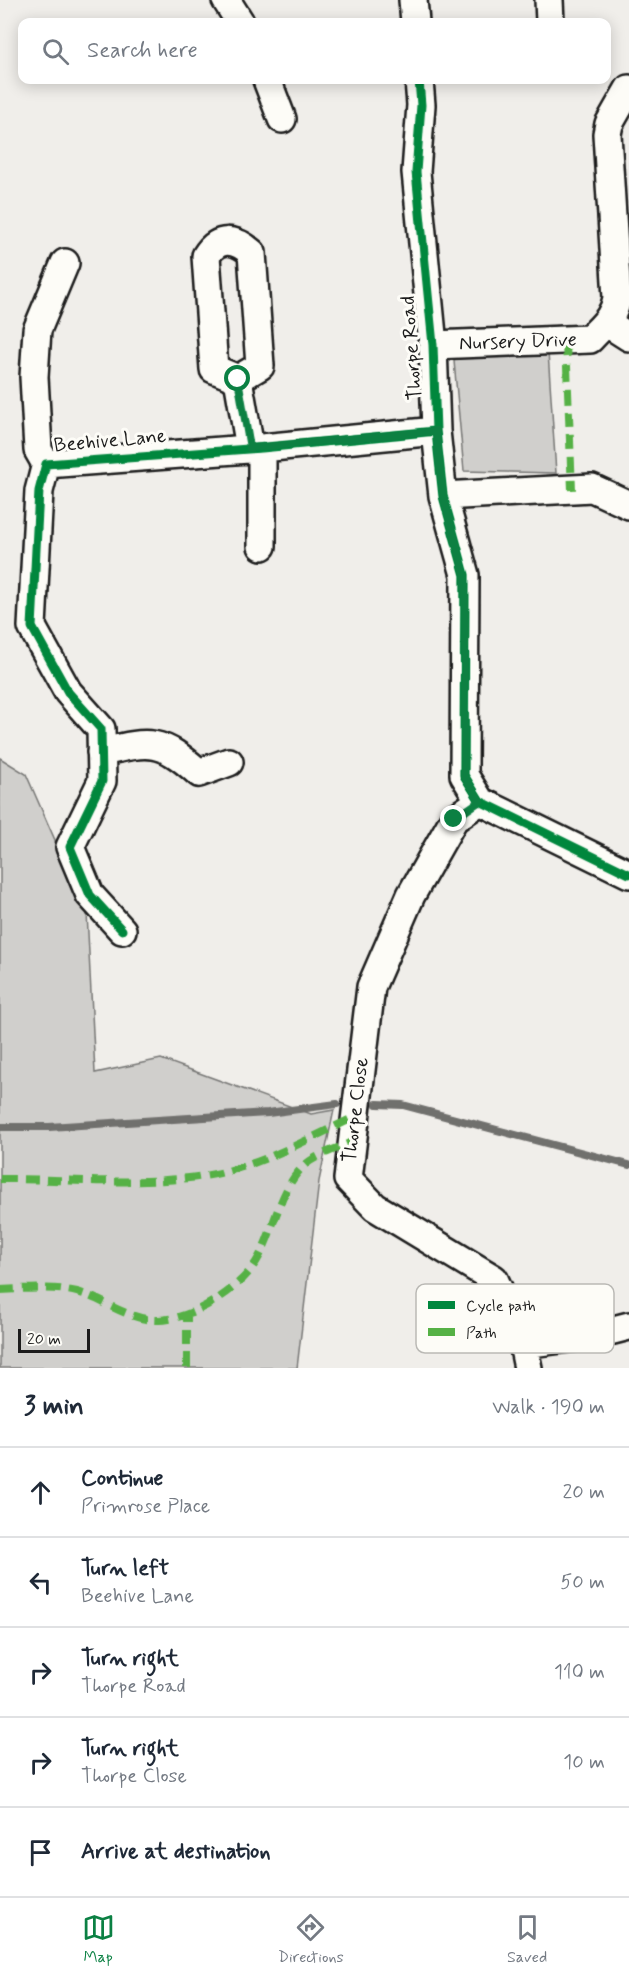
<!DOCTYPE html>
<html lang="en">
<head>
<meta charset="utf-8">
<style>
	body { margin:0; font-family:Mynerve,sans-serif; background:#f6f6f7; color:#1f2937 }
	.scale { position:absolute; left:18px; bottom:15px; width:72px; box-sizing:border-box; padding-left:6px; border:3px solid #1c1c1c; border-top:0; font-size:16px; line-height:21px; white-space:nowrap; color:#1c1c1c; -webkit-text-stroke:4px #fdfcf7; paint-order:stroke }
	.stop { position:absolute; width:18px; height:18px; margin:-14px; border:4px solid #0b8043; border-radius:50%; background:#fff }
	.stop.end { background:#0b8043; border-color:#fff; box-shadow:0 2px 6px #0008 }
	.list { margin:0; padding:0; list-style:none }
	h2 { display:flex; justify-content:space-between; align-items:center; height:78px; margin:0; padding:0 24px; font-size:26px }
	h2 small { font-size:20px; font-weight:400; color:#747a83 }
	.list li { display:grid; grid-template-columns:39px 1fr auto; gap:18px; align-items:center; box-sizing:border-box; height:90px; padding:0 24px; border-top:2px solid #e0e1e3 }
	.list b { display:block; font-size:22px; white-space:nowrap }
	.list p { margin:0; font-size:20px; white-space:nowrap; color:#747a83 }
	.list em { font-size:20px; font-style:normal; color:#747a83 }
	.icon { flex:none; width:33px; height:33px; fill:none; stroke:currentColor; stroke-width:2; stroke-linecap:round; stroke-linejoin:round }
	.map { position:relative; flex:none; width:629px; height:1368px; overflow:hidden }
	.search { position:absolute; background:#fff; box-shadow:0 3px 15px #0003; left:18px; right:18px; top:18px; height:66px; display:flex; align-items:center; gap:15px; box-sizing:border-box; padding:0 21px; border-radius:12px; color:#747a83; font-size:22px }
	.sheet { height:528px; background:#fff }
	nav { display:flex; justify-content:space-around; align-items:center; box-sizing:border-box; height:84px; border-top:2px solid #e0e1e3; background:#fff; font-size:16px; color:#747a83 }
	nav a { display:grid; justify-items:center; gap:3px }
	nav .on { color:#0b8043 }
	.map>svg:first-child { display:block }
	.green { fill:#d0cfcc; stroke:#767674; stroke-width:1.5 }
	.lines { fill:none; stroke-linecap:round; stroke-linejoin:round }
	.stream { stroke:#706f6d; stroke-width:8 }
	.minor-casing { stroke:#1c1c1c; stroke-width:32 }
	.minor { stroke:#fdfcf7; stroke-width:27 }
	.quiet { stroke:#55b145; stroke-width:8; stroke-dasharray:15 8; stroke-linecap:butt }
	.cycleway-casing { stroke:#fdfcf7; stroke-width:13 }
	.cycleway { stroke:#00873e; stroke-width:9 }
	.route { stroke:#0b8043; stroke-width:8 }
	.labels { text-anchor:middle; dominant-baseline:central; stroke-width:6; stroke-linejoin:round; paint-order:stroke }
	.street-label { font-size:20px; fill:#1c1c1c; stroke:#fdfcf7 }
	.key { fill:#fdfcf7; stroke:#bab9b5; stroke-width:1.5 }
	.key-label { font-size:16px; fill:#1c1c1c }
</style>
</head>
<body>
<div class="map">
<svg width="629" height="1368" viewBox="0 0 629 1368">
	<rect width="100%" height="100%" fill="#f0eeea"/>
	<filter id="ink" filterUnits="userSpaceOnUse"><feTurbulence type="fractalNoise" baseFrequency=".0167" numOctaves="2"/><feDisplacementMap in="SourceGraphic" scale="12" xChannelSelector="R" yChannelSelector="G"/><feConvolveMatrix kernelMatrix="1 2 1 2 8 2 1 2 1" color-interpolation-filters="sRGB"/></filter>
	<g filter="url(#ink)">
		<!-- green -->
		<path class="green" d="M547 337 556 473 464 471 452 339Z
			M0 758 26 774 87 913 95 1073 161 1059 311 1114 334 1110 319 1181 297 1368H0Z"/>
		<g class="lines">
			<!-- stream -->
			<path class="stream" d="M377 1104 403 1105 629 1165
				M0 1127H49L268 1113 337 1104"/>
			<defs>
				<path id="minor" d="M226 0 240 22
					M413 0 415 22
					M549 0 550 22
					M267 80 282 119
					M419 80 421 105 416 172 433 345 436 431 443 496 465 575 464 775 480 801 629 874
					M607 323 629 337
					M433 345 590 339C603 325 614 317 617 298L607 134 609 124 629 89
					M238 379 214 369 206 256C218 236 235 238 252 253L260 366 238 379 250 448
					M46 464 38 450 34 377 37 330 65 263
					M443 496 592 488 629 505
					M262 546V448
					M101 752C150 741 160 738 199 773L229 762
					M480 801 454 819 411 895 371 987 348 1179 375 1207 494 1279 523 1344 528 1368
					M122 930 90 895 70 847 102 781 101 729 68 692 32 627 39 491 46 464 262 448 436 431
					M523 1344 594 1335 629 1326"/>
			</defs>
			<!-- minor casing -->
			<use href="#minor" class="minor-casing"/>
			<!-- minor -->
			<use href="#minor" class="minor"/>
			<!-- quiet -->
			<path class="quiet" d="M566 342 572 490
				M0 1179C69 1179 148 1187 215 1174 264 1164 310 1138 355 1117
				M0 1290C25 1289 52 1286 77 1292 104 1299 129 1321 159 1320 194 1319 243 1288 259 1257 275 1228 281 1181 310 1161 322 1153 339 1148 352 1142
				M187 1368V1316"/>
			<defs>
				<path id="cycleway" d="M419 80 421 105 416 172 433 345 436 431 443 496 465 575 464 775 480 801 629 874
					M122 930 90 895 70 847 102 781 101 729 68 692 32 627 39 491 46 464 262 448 436 431"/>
			</defs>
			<!-- cycleway casing -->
			<use href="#cycleway" class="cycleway-casing"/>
			<!-- cycleway -->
			<use href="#cycleway" class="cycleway"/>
		</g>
	</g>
	<g class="lines" filter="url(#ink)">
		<!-- route -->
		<path class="route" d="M238 379 250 448 436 431 443 496 465 575 464 776 480 801 454 819"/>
	</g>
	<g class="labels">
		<!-- street labels -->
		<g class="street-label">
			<text transform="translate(518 342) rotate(-2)">Nursery Drive</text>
			<text transform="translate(412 348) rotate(-94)">Thorpe Road</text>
			<text transform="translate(110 441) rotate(-5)">Beehive Lane</text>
			<text transform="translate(356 1110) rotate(-83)">Thorpe Close</text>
		</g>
	</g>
	<!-- legend -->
	<rect x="416" y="1284" width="198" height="69" rx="9" class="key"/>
	<rect x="428" y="1301" width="27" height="8" fill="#00873e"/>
	<rect x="428" y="1328" width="27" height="8" fill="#55b145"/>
	<g class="key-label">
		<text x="466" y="1311">Cycle path</text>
		<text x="466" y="1338">Path</text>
	</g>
</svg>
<div class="scale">20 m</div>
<div class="stop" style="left:238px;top:379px"></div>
<div class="stop end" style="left:454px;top:819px"></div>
<div class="search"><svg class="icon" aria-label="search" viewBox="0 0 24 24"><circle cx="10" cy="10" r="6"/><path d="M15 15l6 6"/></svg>Search here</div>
</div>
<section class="sheet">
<h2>3 min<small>Walk · 190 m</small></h2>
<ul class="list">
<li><svg class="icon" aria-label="ahead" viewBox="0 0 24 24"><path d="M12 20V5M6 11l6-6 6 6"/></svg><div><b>Continue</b><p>Primrose Place</p></div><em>20 m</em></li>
<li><svg class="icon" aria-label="left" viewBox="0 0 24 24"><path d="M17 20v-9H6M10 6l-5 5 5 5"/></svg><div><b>Turn left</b><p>Beehive Lane</p></div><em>50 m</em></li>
<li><svg class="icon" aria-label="right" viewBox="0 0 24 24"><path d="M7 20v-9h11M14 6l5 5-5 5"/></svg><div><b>Turn right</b><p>Thorpe Road</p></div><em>110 m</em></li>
<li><svg class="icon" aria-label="right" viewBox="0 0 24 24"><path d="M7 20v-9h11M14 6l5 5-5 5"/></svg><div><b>Turn right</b><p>Thorpe Close</p></div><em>10 m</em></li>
<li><svg class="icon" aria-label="arrive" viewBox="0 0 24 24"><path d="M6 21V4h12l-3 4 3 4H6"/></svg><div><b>Arrive at destination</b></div></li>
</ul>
</section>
<nav>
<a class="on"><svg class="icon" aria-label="map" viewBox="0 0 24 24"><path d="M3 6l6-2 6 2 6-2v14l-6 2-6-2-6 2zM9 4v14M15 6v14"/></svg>Map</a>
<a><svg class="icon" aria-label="directions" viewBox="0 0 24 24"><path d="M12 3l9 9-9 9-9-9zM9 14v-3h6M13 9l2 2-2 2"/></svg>Directions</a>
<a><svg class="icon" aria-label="saved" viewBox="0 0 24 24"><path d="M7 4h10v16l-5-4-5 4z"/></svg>Saved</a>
</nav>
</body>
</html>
